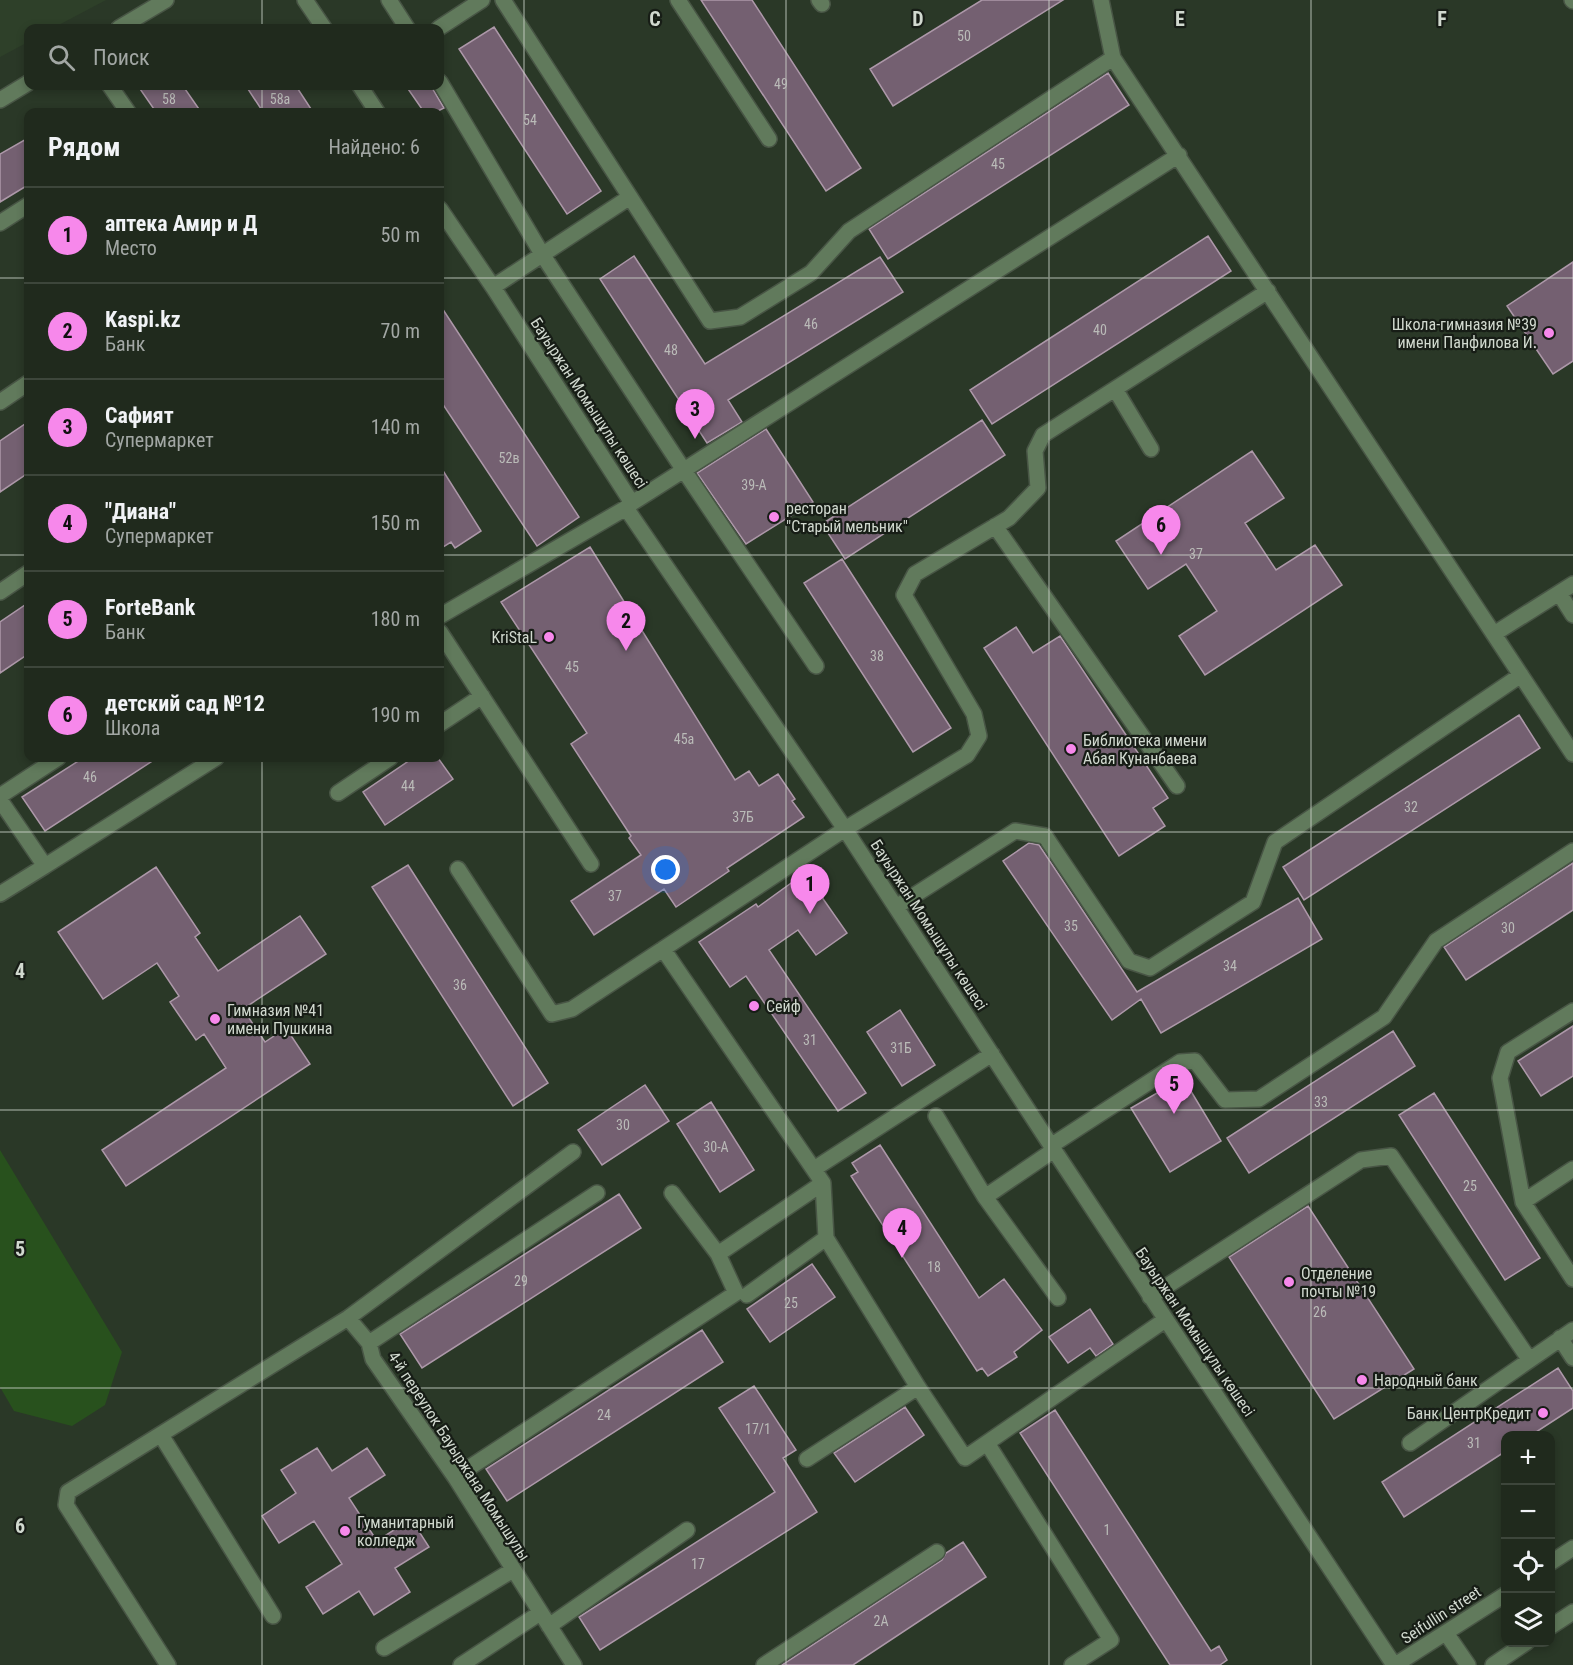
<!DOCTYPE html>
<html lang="ru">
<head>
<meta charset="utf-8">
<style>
	body { margin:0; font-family:"Roboto Condensed",sans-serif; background:#2d362a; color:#f1f3f6 }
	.controls { position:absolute; right:18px; bottom:18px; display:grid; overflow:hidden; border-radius:12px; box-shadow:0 3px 9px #0003 }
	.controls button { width:54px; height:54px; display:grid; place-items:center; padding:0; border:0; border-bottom:2px solid #3d463b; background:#202a1d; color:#f1f3f6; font:30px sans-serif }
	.you { position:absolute; left:666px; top:870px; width:21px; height:21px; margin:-15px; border:4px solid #fff; border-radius:50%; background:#1a73e8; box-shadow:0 0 0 9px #1a73e833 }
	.badge { display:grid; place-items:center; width:39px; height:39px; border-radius:50%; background:#f788eb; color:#111; font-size:20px; font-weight:700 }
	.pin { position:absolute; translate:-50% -50px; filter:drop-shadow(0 2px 3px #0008) }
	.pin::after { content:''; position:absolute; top:32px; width:21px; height:18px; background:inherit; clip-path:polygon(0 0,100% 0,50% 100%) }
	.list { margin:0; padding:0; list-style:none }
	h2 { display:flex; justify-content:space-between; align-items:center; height:78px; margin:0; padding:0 24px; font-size:26px }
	h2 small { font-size:20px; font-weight:400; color:#a2a7a4 }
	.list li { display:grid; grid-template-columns:39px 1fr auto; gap:18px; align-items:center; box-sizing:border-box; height:96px; padding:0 24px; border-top:2px solid #3d463b }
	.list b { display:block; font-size:22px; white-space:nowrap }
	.list p { margin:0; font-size:20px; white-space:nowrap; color:#a2a7a4 }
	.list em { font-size:20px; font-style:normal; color:#a2a7a4 }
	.icon { flex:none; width:33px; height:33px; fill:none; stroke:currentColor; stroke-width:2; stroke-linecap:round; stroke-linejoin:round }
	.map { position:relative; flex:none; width:1573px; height:1665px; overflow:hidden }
	.search { position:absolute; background:#202a1d; box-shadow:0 3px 9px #0003; left:24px; top:24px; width:420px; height:66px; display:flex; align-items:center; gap:15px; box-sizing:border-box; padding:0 21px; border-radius:12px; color:#a2a7a4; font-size:22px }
	.panel { position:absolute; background:#202a1d; box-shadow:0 3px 9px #0003; left:24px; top:108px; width:420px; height:654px; border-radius:12px }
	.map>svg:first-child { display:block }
	.built { fill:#2e4029 }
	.green { fill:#28511d }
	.building { fill:#746071; stroke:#ad98a9; stroke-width:1.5 }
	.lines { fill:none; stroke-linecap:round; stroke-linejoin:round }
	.minor-casing { stroke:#485545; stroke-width:18 }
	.minor { stroke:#617a5c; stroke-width:15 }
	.grid { fill:none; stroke:#d1d9cf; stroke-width:1.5; stroke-opacity:0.55 }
	.poi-dot { fill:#f788eb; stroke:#171d16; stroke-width:2 }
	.labels { text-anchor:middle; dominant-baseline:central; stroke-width:4.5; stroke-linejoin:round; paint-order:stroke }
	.number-label { font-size:14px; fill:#babbb8 }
	.poi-label { font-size:16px; fill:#d1d9cf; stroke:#171d16; text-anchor:start }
	.street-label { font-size:16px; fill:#d1d9cf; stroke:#171d16 }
	.grid-label { font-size:20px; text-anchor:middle; font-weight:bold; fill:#d1d9cf; stroke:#171d16; stroke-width:4.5; stroke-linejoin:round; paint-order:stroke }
</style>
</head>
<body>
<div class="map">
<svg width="1573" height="1665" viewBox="0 0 1573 1665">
	<rect width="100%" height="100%" fill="#2a3827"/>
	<!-- built -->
	<path class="built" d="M0 0H106L53 28H28V42L0 57Z"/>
	<!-- green -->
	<path class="green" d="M0 1150 122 1352 105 1405 72 1426 14 1411 0 1387Z"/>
	<!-- building -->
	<path class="building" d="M701 0H752L861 168 826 191Z
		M982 0H1063L893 106 870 69Z
		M494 27 601 191 567 214 459 49Z
		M1108 73 1129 105 888 259 869 229Z
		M138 86H183L201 112H156Z
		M246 86H296L313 112H263Z
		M406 86H431L444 108 436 112H424Z
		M28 138V185L0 202V154Z
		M1208 236 1231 271 992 424 970 390Z
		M634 256 705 364 880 257 903 292 728 400 742 422 707 443 600 279Z
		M1573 262V361L1553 374 1507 306Z
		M440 305 579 517 537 546 440 400Z
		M982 420 1005 455 845 559 822 524Z
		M28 422V473L0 492V441Z
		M766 429 813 502 746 544 697 473Z
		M1252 451 1284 498 1245 523 1276 570 1315 545 1342 585 1205 675 1179 636 1217 611 1186 564 1148 589 1116 541Z
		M440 466 481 531 455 548 451 542 440 549Z
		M590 547 735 780 749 771 759 786 778 774 795 799 792 801 804 817 727 868 729 871 676 907 664 889 594 935 571 901 641 855 629 838 631 836 571 744 587 733 501 602Z
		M842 559 951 728 913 752 804 583Z
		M28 603V654L0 673V622Z
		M1016 627 1033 653 1060 636 1168 798 1153 808 1165 826 1119 856 984 648Z
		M1519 715 1540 748 1304 900 1283 867Z
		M83 758H157L45 831 22 797Z
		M413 758H438L453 779 385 825 363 792Z
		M1029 843 1039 845 1137 992 1298 898 1322 939 1161 1033 1141 999 1112 1020 1003 861Z
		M1573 863V910L1466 980 1444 947Z
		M408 865 548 1083 513 1106 372 887Z
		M156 867 200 933 195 937 218 971 300 916 326 954 243 1009 265 1042 286 1028 310 1064 126 1186 102 1150 226 1068 204 1034 196 1040 170 1002 179 996 157 963 103 999 58 932Z
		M805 873 847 933 816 955 798 930 769 950 866 1093 838 1111 746 976 730 987 699 942 756 904 758 907Z
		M900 1010 935 1065 902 1086 867 1032Z
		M1573 1026V1076L1541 1096 1518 1061Z
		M1393 1031 1415 1066 1249 1173 1227 1138Z
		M1183 1078 1221 1141 1170 1172 1131 1108Z
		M645 1085 669 1121 602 1165 578 1130Z
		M1434 1093 1540 1258 1505 1280 1399 1115Z
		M711 1102 754 1170 720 1192 677 1124Z
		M880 1145 979 1298 1004 1279 1042 1330 1014 1352 1017 1357 988 1376 982 1368 977 1371 851 1176 858 1172 852 1163Z
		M619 1194 641 1228 422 1368 400 1334Z
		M1308 1206 1414 1369 1334 1419 1229 1257Z
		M812 1264 835 1297 770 1342 747 1309Z
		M1090 1309 1113 1344 1096 1356 1090 1348 1068 1363 1049 1337Z
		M702 1330 723 1362 507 1501 486 1469Z
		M1558 1368 1573 1391V1408L1530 1436H1506V1451L1404 1517 1382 1482Z
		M754 1386 796 1450 783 1458 817 1512 600 1650 579 1617 775 1492 719 1408Z
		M905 1407 924 1435 855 1482 834 1453Z
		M1055 1410 1211 1651 1219 1646 1227 1660 1220 1665H1170L1020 1433Z
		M317 1448 332 1471 367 1448 385 1475 349 1498 377 1541 411 1519 429 1547 395 1568 410 1592 374 1615 359 1591 323 1614 306 1587 342 1564 314 1521 279 1543 262 1516 296 1493 281 1470Z
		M963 1542 986 1577 853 1665H782L942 1560 946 1553Z"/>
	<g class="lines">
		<defs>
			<path id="minor" d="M305 0 324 28
				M389 0 407 28
				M503 0 710 321 740 317 811 273 849 231 1113 58
				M678 0 769 139
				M819 0 822 4
				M1101 0 1113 58 1573 754
				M1572 0 1573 1
				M119 28 166 0
				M439 28 482 0
				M440 82 542 254 683 469 816 666
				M110 86 128 112
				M360 86 377 112
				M0 100 28 83
				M440 209 493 287 632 503 626 508 845 829 1054 1150 1394 1665
				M0 223 28 205
				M493 287 630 197
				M1115 389 1151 449
				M0 402 28 383
				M632 503 1179 155
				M995 526 1177 786
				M0 592 28 573
				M1559 593 1573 615
				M440 616 626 508
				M440 632 591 864
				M1494 634 1573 584
				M440 724 482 696
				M338 793 390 758
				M0 796 58 758
				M0 800 45 866 216 758
				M458 869 552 1014 572 1009 845 829 967 755 979 736 974 714 904 595 915 574 1009 518 1038 488 1035 451 1043 435 1268 291
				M0 894 45 866
				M896 907 1015 831 1045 836 1129 961 1150 968 1253 902 1275 842 1521 675
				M663 949 823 1183 826 1238 918 1387 965 1458 1165 1320
				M1573 1011 1508 1052 1500 1078 1523 1202 1573 1279
				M936 1116 985 1197 1054 1150
				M1052 1145 1180 1062 1195 1061 1225 1100 1259 1099 1384 1017 1436 941 1573 851
				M814 1169 992 1054
				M985 1197 1058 1298
				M1523 1202 1573 1169
				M718 1254 823 1183
				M747 1295 826 1238
				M1150 1297 1361 1160 1391 1156 1529 1359
				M348 1318 369 1343
				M1560 1338 1573 1358
				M161 1435 273 1616
				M987 1443 1111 1640 1072 1665
				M1410 1443 1573 1330
				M807 1459 918 1387
				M455 1477 736 1293 718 1254 672 1193
				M1550 1563 1573 1548
				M549 1626 687 1530
				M1550 1627 1573 1612
				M1446 1633 1468 1665
				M384 1648 513 1570
				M168 1665 66 1505 68 1492 348 1318 573 1152
				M461 1665 540 1613
				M574 1665 455 1477 373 1359 369 1343 597 1193
				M764 1665 937 1552
				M1395 1665 1506 1594
				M1493 1665 1527 1642"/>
		</defs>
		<!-- minor casing -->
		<use href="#minor" class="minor-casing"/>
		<!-- minor -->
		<use href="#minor" class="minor"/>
	</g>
	<!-- grid -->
	<path class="grid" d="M262 0V28M524 0V1665M786 0V1665M1049 0V1665M1311 0V1665M262 86V112M0 278H28M440 278H1573M0 555H28M440 555H1573M262 758V1665M0 832H1573M0 1110H1573M0 1388H1573"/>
	<!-- markers -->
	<g class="poi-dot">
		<circle cx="1549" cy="333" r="6"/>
		<circle cx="774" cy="517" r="6"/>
		<circle cx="549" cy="637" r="6"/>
		<circle cx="1071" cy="749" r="6"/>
		<circle cx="754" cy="1006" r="6"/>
		<circle cx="215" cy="1019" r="6"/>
		<circle cx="1289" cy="1282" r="6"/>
		<circle cx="1362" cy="1380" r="6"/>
		<circle cx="1543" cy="1413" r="6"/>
		<circle cx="345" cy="1531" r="6"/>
	</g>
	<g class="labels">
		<!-- number labels -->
		<g class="number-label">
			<text x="964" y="36">50</text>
			<text x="781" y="84">49</text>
			<text x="169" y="99">58</text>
			<text x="280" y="99">58а</text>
			<text x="530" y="120">54</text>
			<text x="998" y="164">45</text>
			<text x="811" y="324">46</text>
			<text x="1100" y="330">40</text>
			<text x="671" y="350">48</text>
			<text x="509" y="458">52в</text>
			<text x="754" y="485">39-А</text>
			<text x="1196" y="554">37</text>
			<text x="877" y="656">38</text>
			<text x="572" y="667">45</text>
			<text x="684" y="739">45а</text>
			<text x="90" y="777">46</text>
			<text x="408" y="786">44</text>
			<text x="1411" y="807">32</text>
			<text x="743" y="817">37Б</text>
			<text x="615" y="896">37</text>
			<text x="1071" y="926">35</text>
			<text x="1508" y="928">30</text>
			<text x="1230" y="966">34</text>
			<text x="460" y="985">36</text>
			<text x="810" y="1040">31</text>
			<text x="901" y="1048">31Б</text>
			<text x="1321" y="1102">33</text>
			<text x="623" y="1125">30</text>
			<text x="716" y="1147">30-А</text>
			<text x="1470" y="1186">25</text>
			<text x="934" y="1267">18</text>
			<text x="521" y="1281">29</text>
			<text x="791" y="1303">25</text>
			<text x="1320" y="1312">26</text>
			<text x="604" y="1415">24</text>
			<text x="758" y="1429">17/1</text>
			<text x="1474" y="1443">31</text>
			<text x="1107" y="1530">1</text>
			<text x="698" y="1564">17</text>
			<text x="881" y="1621">2А</text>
		</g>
		<!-- poi labels -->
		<g class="poi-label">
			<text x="1537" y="324" text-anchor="end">Школа-гимназия №39<tspan x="1537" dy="18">имени Панфилова И.</tspan></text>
			<text x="786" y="508">ресторан<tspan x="786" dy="18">"Старый мельник"</tspan></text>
			<text x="537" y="637" text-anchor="end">KriStaL</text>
			<text x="1083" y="740">Библиотека имени<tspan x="1083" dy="18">Абая Кунанбаева</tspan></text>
			<text x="766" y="1006">Сейф</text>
			<text x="227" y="1010">Гимназия №41<tspan x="227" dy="18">имени Пушкина</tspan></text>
			<text x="1301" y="1273">Отделение<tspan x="1301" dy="18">почты №19</tspan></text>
			<text x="1374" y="1380">Народный банк</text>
			<text x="1531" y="1413" text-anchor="end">Банк ЦентрКредит</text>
			<text x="357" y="1522">Гуманитарный<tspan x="357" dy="18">колледж</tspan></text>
		</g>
		<!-- street labels -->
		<g class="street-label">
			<text transform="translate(589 403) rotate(57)">Бауыржан Момышұлы көшесі</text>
			<text transform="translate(929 925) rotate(57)">Бауыржан Момышұлы көшесі</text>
			<text transform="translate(1195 1332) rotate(56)">Бауыржан Момышұлы көшесі</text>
			<text transform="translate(459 1456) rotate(57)">4-й переулок Бауыржана Момышулы</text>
			<text transform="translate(1441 1615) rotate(-33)">Seifullin street</text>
		</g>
	</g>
	<g class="grid-label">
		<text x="655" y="26">C</text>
		<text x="918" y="26">D</text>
		<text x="1180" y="26">E</text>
		<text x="1442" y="26">F</text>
		<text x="20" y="978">4</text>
		<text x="20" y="1256">5</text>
		<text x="20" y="1533">6</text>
	</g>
</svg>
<div class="controls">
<button>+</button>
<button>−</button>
<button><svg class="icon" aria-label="locate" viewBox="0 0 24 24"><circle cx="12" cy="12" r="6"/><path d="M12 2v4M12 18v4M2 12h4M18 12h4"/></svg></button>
<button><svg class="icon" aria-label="layers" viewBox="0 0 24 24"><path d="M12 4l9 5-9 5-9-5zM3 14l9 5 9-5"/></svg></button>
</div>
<div class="you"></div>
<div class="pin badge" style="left:810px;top:914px">1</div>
<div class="pin badge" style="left:626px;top:651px">2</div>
<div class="pin badge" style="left:695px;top:439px">3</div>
<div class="pin badge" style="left:902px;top:1258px">4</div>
<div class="pin badge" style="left:1174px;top:1114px">5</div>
<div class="pin badge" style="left:1161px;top:555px">6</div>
<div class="search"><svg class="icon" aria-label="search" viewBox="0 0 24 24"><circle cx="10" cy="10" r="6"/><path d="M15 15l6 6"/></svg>Поиск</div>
<section class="panel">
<h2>Рядом<small>Найдено: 6</small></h2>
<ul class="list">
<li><span class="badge">1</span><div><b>аптека Амир и Д</b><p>Место</p></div><em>50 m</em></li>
<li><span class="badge">2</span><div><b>Kaspi.kz</b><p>Банк</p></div><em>70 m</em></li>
<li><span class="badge">3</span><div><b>Сафият</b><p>Супермаркет</p></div><em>140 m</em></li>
<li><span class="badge">4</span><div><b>&quot;Диана&quot;</b><p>Супермаркет</p></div><em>150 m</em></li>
<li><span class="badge">5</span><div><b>ForteBank</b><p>Банк</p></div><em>180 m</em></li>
<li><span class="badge">6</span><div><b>детский сад №12</b><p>Школа</p></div><em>190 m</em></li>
</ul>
</section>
</div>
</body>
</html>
